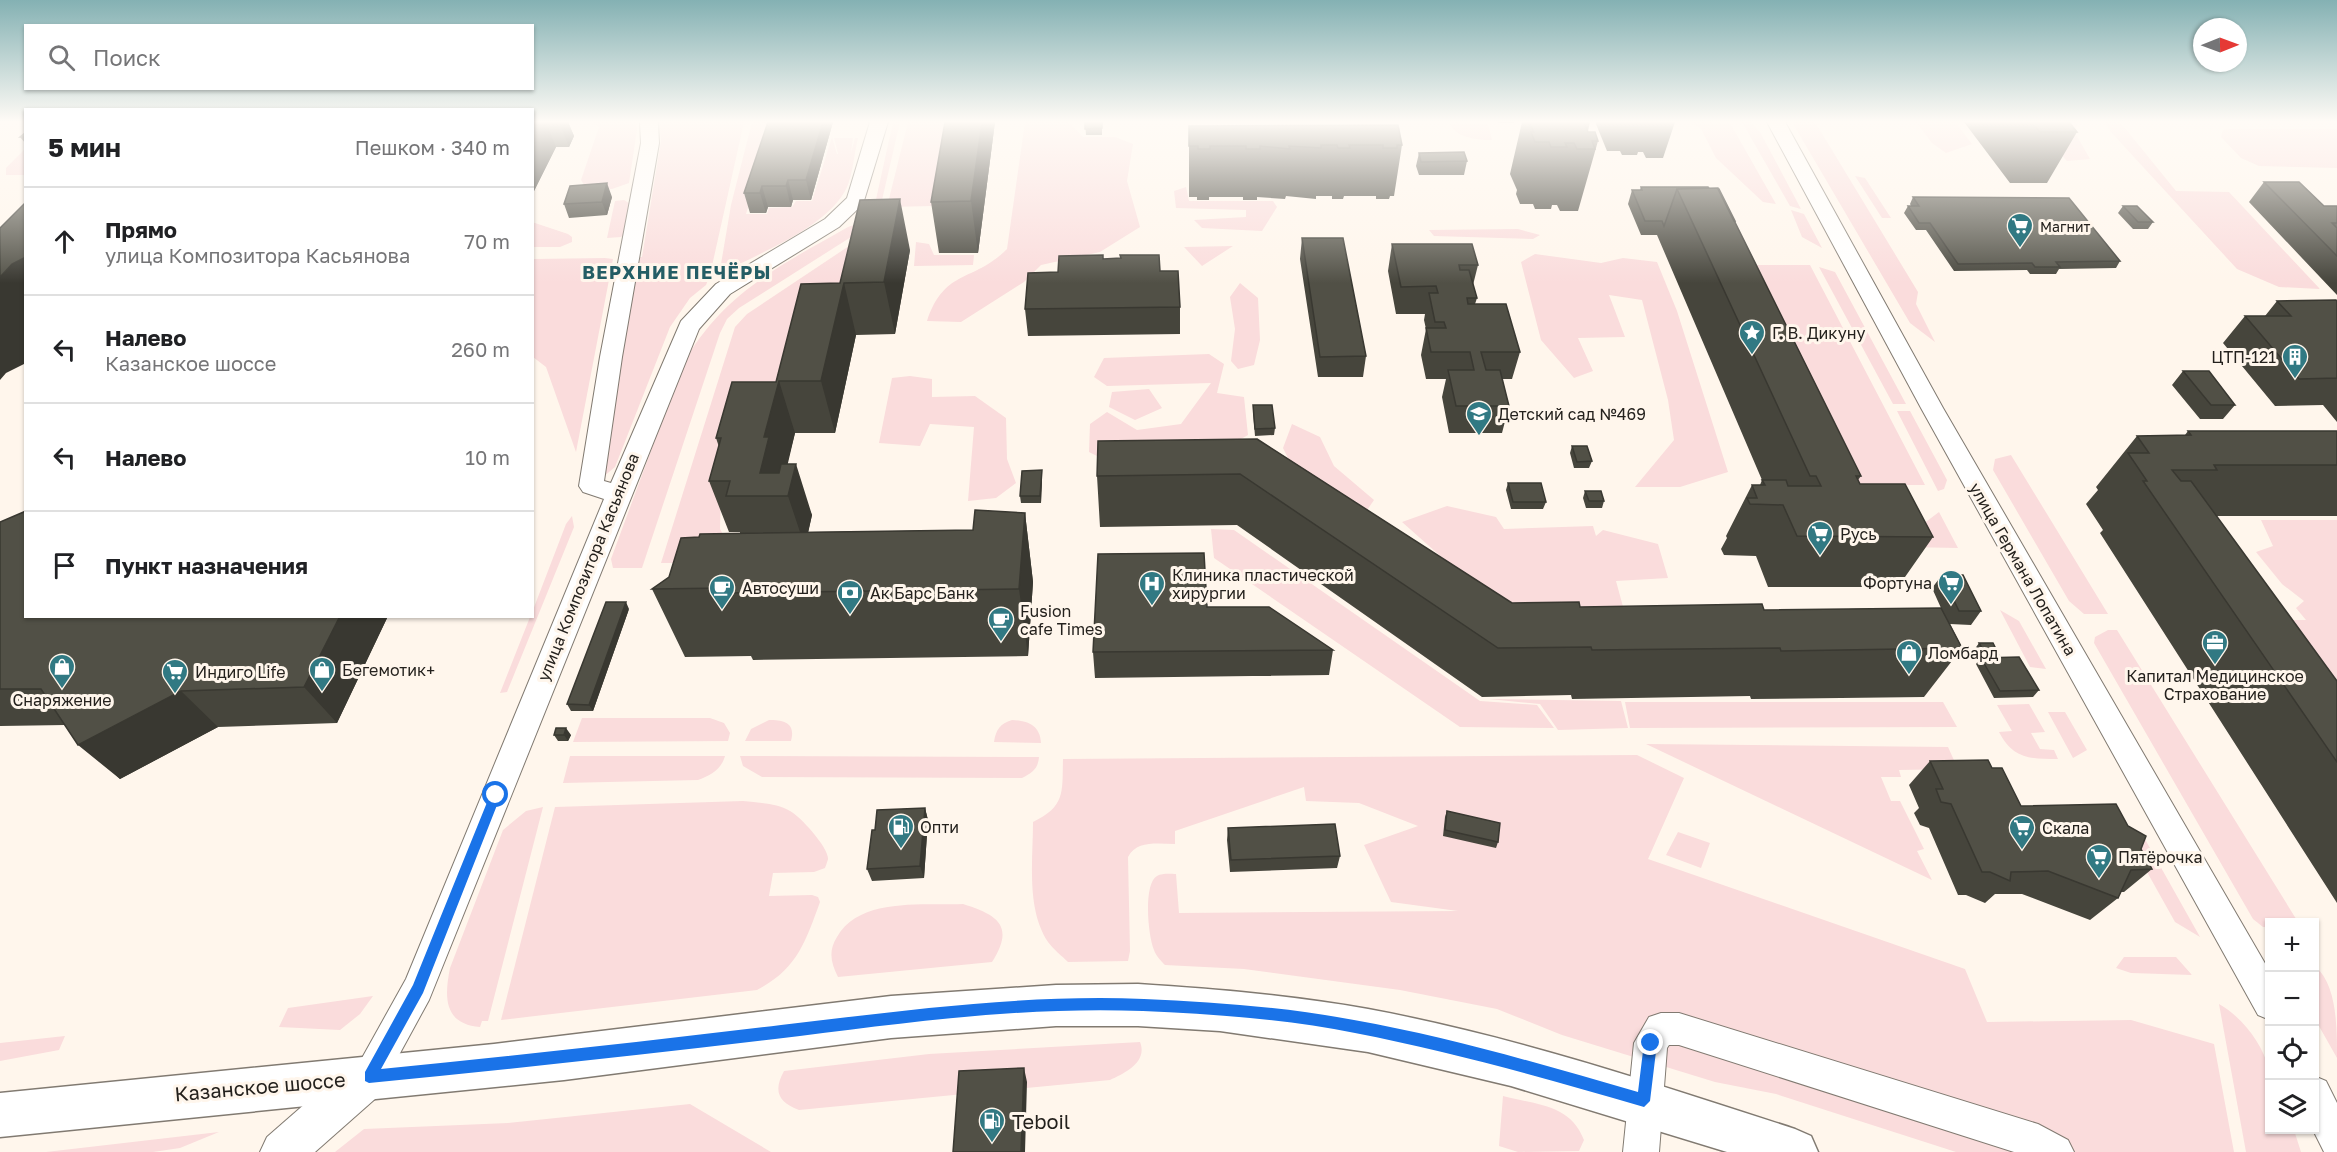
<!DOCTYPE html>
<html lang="ru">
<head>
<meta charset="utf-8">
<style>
	body { margin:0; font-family:"Golos Text",sans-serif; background:#f6f6f6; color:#202124 }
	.controls { position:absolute; right:18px; bottom:18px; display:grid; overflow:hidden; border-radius:0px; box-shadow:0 2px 4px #0004 }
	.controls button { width:54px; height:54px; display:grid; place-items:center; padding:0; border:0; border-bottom:2px solid #e0e0e0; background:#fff; color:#202124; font:30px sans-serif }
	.compass { position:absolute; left:2193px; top:18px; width:54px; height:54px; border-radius:50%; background:#fff; box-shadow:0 2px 4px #0004; rotate:89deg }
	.stop { position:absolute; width:18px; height:18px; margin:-14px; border:4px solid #1a73e8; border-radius:50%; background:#fff }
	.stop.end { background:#1a73e8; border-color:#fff; box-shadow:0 2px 6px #0008 }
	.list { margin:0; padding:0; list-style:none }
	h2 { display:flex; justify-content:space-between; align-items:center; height:78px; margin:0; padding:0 24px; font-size:26px }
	h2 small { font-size:20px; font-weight:400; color:#757577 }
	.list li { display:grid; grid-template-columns:39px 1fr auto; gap:18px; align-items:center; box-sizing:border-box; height:108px; padding:0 24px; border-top:2px solid #e0e0e0 }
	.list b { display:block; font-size:22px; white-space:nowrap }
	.list p { margin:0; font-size:20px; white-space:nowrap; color:#757577 }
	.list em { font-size:20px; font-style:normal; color:#757577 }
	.icon { flex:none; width:33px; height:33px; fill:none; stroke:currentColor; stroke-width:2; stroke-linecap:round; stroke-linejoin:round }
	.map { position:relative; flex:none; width:2337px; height:1152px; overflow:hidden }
	.search { position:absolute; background:#fff; box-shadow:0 2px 4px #0004; left:24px; top:24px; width:510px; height:66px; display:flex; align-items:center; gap:15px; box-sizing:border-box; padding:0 21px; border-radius:0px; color:#757577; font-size:22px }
	.panel { position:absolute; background:#fff; box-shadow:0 2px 4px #0004; left:24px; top:108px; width:510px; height:510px; border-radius:0px }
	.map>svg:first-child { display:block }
	.green { fill:#fadcdc }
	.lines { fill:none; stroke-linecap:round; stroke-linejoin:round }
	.minor-casing { stroke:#817a71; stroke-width:2 }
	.tertiary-casing { stroke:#817a71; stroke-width:2 }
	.primary-casing { stroke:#817a71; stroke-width:3 }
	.minor { fill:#fff; fill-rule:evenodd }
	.tertiary { fill:#fff; fill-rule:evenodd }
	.primary { fill:#fff; fill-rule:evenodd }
	.wall { fill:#46453c }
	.shaded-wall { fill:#393831 }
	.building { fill:#515046; stroke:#393831; stroke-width:1.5 }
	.route { fill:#1a73e8 }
	.labels { text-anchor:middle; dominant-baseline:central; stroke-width:6; stroke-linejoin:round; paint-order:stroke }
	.far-poi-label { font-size:14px; fill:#24211d; stroke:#fff6ec; text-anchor:start }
	.poi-label { font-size:16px; fill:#24211d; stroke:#fff6ec; text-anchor:start }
	.street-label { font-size:16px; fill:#24211d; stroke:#fff6ec }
	.far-district-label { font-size:18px; font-weight:bold; letter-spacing:1.5px; fill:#245d65; stroke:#fff6ec }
	.near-street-label { font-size:20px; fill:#24211d; stroke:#fff6ec }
	.near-poi-label { font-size:20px; fill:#24211d; stroke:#fff6ec; text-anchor:start }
</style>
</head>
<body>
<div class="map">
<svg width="2337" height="1152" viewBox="0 0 2337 1152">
	<rect width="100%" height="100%" fill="#fff6ec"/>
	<!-- green -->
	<path class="green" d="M590 122H636L637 130 629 183 612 189 586 188 581 180 599 127Z
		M659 122H744L710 275 706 285 690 298 670 327 615 467 603 477 638 257H642L661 141Z
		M752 122H776L746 214H767L769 208 792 207 796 201H812L832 137 837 154H838L834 138H853L851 153 855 138H858C854 154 853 173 847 187 830 226 759 253 724 272L720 270 731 205Z
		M893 122H900L882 200 875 204Z
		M908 122H947L933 206 887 207Z
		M1025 122H1069L1083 137H1115L1133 144 1127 181 1140 227 1100 252 1041 265 1024 282 961 322 927 321C945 268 973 283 1007 249Z
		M1449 122 1488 124 1492 140C1477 140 1454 138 1449 122Z
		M1691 122 1730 123 1776 204 1763 202 1716 158 1701 129Z
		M1742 122H1750L1760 132 1801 209 1790 206Z
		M1792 122H1815L1918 292 1916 304 1935 342 1910 323Z
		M1916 122H1955L1972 144 1946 153 1932 143Z
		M2079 122 2074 131 2090 159 2067 161 2031 123Z
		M2105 122H2120L2176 191 2229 192 2320 289 2279 287 2237 269 2110 131Z
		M2229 129H2337V168L2259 166 2241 158 2221 137 2223 130Z
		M25 149V175H6V168Z
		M1855 176 1865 178 1891 218H1882Z
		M1186 187 1189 201H1273L1277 207 1262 231 1202 228 1194 220 1246 217V210L1176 208 1174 191Z
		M624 200 632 205 627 233 621 237 607 238 615 201Z
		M1791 210 1804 214 1822 248 1802 237Z
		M532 222 568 234 572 237V242L560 247H533Z
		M862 222 859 232 739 308 727 319 720 333 642 568H613L611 559 683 364C723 293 781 265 848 227Z
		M1518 229 1540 235 1533 239 1434 236 1429 230Z
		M861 238 784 409 721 490 720 529 729 545 712 563H661L735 327 747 314Z
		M916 242 929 244 934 255H974L973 265 914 266Z
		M1233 246 1202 266 1184 247Z
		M1535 254 1601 263 1623 258 1657 262 1677 311 1728 472 1680 487H1635L1674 440 1668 400 1642 300 1609 295 1625 337 1578 338 1593 371 1574 378 1541 340 1521 262Z
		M605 258 613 259 576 452 546 367 533 357V259Z
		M1748 265H1810L1925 485H1852Z
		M1819 267 1835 272 1906 404H1893Z
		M1240 283 1258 298 1260 340 1254 365 1238 369 1231 361 1235 329 1230 297Z
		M1209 354 1224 364 1217 393 1244 397 1248 435 1212 455 1103 459 1089 452 1090 424 1107 412 1137 430 1181 424 1211 383 1107 386 1094 377 1104 358Z
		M910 376 932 379V397L975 396 1006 418 1007 459 1016 483 996 498 968 501 974 427 930 424 920 446 879 443 892 378Z
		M1149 389 1162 408 1135 420 1109 407 1112 392Z
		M1897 411H1910L1947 480 1944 489 1938 491Z
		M1292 424 1320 437 1334 466 1374 500 1361 519 1299 480 1283 448Z
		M2011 455 2108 614H2084L2069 601 1993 470 1995 459Z
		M1447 506 1496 517 1504 529 1593 526 1596 536 1603 530 1658 544 1668 578 1616 581 1625 614 1524 611 1473 585 1402 522Z
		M1939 512 1958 548 1906 547 1923 524Z
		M572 516 574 527 507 692 500 693 530 617 532 616 533 610 566 524Z
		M2261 520H2337V693L2277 620H2306L2296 608 2304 601 2282 584 2256 552 2273 546Z
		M1211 529 1234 530 1480 701 1537 705 1554 728 1460 727 1214 558Z
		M2000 610 2019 621 2046 669 2030 667Z
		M2108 630H2117L2298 922H2270L2269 927H2263L2253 919 2094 643 2095 637Z
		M1489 699 1621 701 1628 728 1558 730 1540 704Z
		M1625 702H1943L1957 727 1630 728Z
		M2029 704 2045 732 2031 733 2040 749 2054 750 2058 759C2030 759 2013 759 1999 732L2012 731 1997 705Z
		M2048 712H2065L2087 750 2073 758Z
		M582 718H710L724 723 730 733 728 741 573 742Z
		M769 720C784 720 796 723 791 741H745L751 729Z
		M1012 720C1028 721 1040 725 1041 743L994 742C996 729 1000 724 1012 720Z
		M1646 744 1948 747 1958 769 1899 770 1901 777H1881L1891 801H1900L1924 849 1917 851 1932 880Z
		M1637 755 1684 778 1648 859 1965 969 1987 1022 2131 1020 2214 1044 2234 1152H1956L1776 1094 1715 1082 1562 1035 1497 1009 1400 990 1244 969 1165 965C1161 961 1156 956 1154 950 1148 936 1143 884 1157 876 1162 873 1171 874 1176 874L1179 913 1458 911 1391 902 1364 845 1418 826 1359 803 1306 801 1304 787 1175 831V844C1158 844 1137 840 1128 857L1130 951 1128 961 1068 962C1062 956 1053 949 1048 942 1026 909 1033 860 1033 822 1066 806 1062 792 1063 759Z
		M570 756H725C721 770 711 775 698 780L563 783Z
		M740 756 1039 757C1038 769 1032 773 1022 778L762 777 743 766Z
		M743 801C759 803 776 803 790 811 800 816 829 848 828 859 828 860 825 868 825 868L814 872 773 873 769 896 812 895 818 897 820 902C805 943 797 969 757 990L501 1020 555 807Z
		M543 807 488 1021H482L480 1027C444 1024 444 998 450 968L503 830 526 811Z
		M2123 829 2141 832 2200 937 2175 922Z
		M1678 832 1710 843 1701 868 1666 855Z
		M963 904C998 915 1015 926 992 962L838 977C831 963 828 951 837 937 860 897 922 906 963 904Z
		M2124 957H2176L2192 975 2131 973 2116 968Z
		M2315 966C2337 985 2337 1026 2337 1058L2315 1019Z
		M373 996 360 1014 340 1030 279 1027 288 1008Z
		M2219 1004C2242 1017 2262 1043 2269 1069 2274 1087 2270 1111 2270 1130H2294L2301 1152H2246Z
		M65 1036 59 1050 0 1061V1043Z
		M1140 1042C1148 1062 1125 1073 1110 1080L799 1110C778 1102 773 1091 784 1071L929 1054Z
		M1503 1096C1537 1105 1570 1104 1584 1140L1579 1151 1518 1152 1499 1146Z
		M690 1104 771 1152H335L364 1129 508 1123Z
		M219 1132 180 1148 153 1152H46Z"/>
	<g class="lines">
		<defs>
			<path id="minor" d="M640 122H658L659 143 622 357 604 481 611 483 681 321 716 284 825 219 847 198 870 122H888L863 204 839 227 730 294 699 329 429 1000 381 1088 369 1093 357 1088 352 1076 406 979 604 499 583 492 579 486 600 357 641 143Z
				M1767 122H1785L1943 408 2270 972V1020L2258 1015 1921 408Z
				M1661 1013H1679L2038 1124 2068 1140 2074 1152H2014L1679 1045H1669L1667 1048 1659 1152H1623L1634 1043 1649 1017Z
				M2314 1076 2326 1081 2337 1103V1152H2324L2313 1130Z"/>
			<path id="tertiary" d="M369 1055 384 1061 390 1076 384 1091 315 1152H260L267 1137 354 1061Z"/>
			<path id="primary" d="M1138 984C1215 989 1291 995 1368 1009 1513 1036 1654 1083 1795 1129L1811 1136 1818 1152H1727L1511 1086 1368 1052 1220 1031 1138 1026H1056L891 1038 564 1080 0 1137V1093L494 1044 891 996 1056 985Z"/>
		</defs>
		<!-- minor casing -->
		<use href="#minor" class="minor-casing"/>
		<!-- tertiary casing -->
		<use href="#tertiary" class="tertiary-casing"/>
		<!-- primary casing -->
		<use href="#primary" class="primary-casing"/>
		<!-- minor -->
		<use href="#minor" class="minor"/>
		<!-- tertiary -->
		<use href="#tertiary" class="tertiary"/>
		<!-- primary -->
		<use href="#primary" class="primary"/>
	</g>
	<!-- wall -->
	<path class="wall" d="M532 122H568L574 136 569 147H556L532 195Z
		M833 122 811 200H793L791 207H768L766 213H750L744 193Z
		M995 122 978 253H939L931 202Z
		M1085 122H1102V135H1086Z
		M1497 122H1514V123H1498Z
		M1522 122H1590L1588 131V132L1598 141 1578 211H1560L1557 205H1552L1551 209H1535L1533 204H1520L1516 194 1517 190 1510 174Z
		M1596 122H1675L1663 158H1646L1643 152H1638L1637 155H1622L1620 151H1607L1596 124Z
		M1964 122H2069L2077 132 2047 183H2010Z
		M1189 126 1402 145 1394 196H1390L1389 199H1376V196H1344L1343 199H1332V196H1316V199L1286 196 1285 199 1257 197V200H1243V197H1209V200H1197V197H1189Z
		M26 132V144L20 137Z
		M1419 153 1467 161 1464 175H1419L1416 166Z
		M2264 182 2324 206H2337V295L2249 202Z
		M1641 187H1708L1735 221 1734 222 1861 476 1858 480 1860 484 1933 537 1898 587H1768L1756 556 1724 555 1721 549 1727 538 1726 536 1752 485H1760L1762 480 1657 235H1641L1628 204 1632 190H1640Z
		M612 197 607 215 569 218 564 204Z
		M1913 197 2120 261 2116 268 2059 269 2056 274H2030L2027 270 1954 271 1926 230H1916L1904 213 1908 206H1911L1910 204Z
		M2123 206 2153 222 2148 229H2133L2118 213Z
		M1302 238 1366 356 1363 377H1318L1300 259Z
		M1392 244 1478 265 1473 285 1477 298 1475 304 1520 352 1512 379H1502L1509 406 1502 433H1449L1442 397 1446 379H1426L1421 355 1426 329 1424 320 1425 314H1396L1388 271Z
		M910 250 895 334 856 335 835 433H795L787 464 812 515 808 532 973 530 1025 513 1033 582 1028 656 753 660 751 656 685 657 652 589 669 577 699 537 740 533V532H729L709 481 719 447 716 438 776 382 840 283Z
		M1103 259 1160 271 1180 307V334L1028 336 1025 309 1058 272Z
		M2277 301H2337V422L2323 405 2275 406 2223 343 2245 316H2265Z
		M2183 371 2235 405 2223 419H2200L2172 385Z
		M1253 405 1275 428 1274 435 1255 436 1253 412Z
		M2188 431H2337V516H2217L2337 762V903L2100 533 2103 530 2086 504 2098 490 2096 487 2137 436 2185 435Z
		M1257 439 1512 603 1580 607 1764 610 1941 608 1932 588 1942 575 1981 611 1971 625 1950 624 1962 648 1924 697 1751 699 1750 696 1572 699 1571 695 1482 697 1237 525 1100 527 1097 476Z
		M1572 446 1592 461 1589 468H1574L1570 453Z
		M1042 477 1041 503H1021L1020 496Z
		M1508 483 1546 502 1543 509H1511L1506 490Z
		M1585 491 1604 501 1602 508H1586L1583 498Z
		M0 522 388 616 337 723 218 727 120 779 65 725 0 726Z
		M1207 607 1333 650 1329 675 1095 678 1093 652Z
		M629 609 593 711H571L567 704Z
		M1979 643 1999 655 1997 657 2039 690 2033 697 1994 698 1976 664 1979 660 1974 650Z
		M554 735H571L568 741H558Z
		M1930 761 1992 768 2021 806 2141 849 2152 869 2124 892H2120L2118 898 2090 920 2022 894H1995L1985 903 1966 895H1958L1929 828 1920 825 1914 813 1919 808 1909 785Z
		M925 808 928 820 924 878 872 881 867 869 875 830Z
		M1447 811 1498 842 1496 848 1443 836 1445 817Z
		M1228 828 1340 856 1337 868 1230 872 1227 840Z"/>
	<!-- shaded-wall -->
	<path class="shaded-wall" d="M534 122H546L556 147 532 195V126Z
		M559 122H568L574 136 569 147Z
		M823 122H833L811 200 806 180Z
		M982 122H995L978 253 971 201Z
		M788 180 793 200 791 207 786 186Z
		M607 183 612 197 607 215 602 202Z
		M762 186 768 207 766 213 760 193Z
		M900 199 910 250 895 334 884 282Z
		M26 257V363L6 373 0 380V277L12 264Z
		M844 283 856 335 835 433 821 381Z
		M779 381 795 433 784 480 760 473 764 437Z
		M796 464 812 515 805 547 788 496Z
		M1042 470V477L1041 503 1040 496Z
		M1025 513 1033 582 1028 656 1019 589Z
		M626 602 629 609 593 711 589 705Z
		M340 616H388L337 723 304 687Z
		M181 691 218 727 120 779 78 745Z
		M566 728 571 735 568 741 564 735Z
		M925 808 928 820 924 878 920 866Z
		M1024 1068 1027 1082 1025 1152H1021Z"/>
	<!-- building -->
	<path class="building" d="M768 122H823L806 180H788L786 186H762L760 193H744Z
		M945 122H982L971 201 931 202Z
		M1085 122H1102V128L1085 129Z
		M1529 122H1584L1588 132H1595L1598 141H1592L1595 149H1577L1574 143H1565L1567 147H1551L1549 142H1535L1531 132H1534Z
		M2031 122H2069L2077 132H2040Z
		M1398 125 1402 145H1397V148H1383V145H1349L1350 148H1338L1337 145H1321V148L1289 146 1290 149 1260 146V149H1246V146H1210V149H1198V146H1189V126Z
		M26 132V137H20Z
		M1464 152 1467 161 1421 162 1419 153Z
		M2264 182H2299L2324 206H2337V223H2332L2337 228V256Z
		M607 183 602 202 564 204 570 186Z
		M1641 187H1708L1709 188 1677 189 1664 226 1662 221H1645L1632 190H1642Z
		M1718 188 1861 476H1856L1860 484H1905L1933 537 1797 536 1783 505 1750 504 1747 498H1757L1752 485H1765L1762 480H1786L1788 486H1821L1816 476H1810L1677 189Z
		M1718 189H1719L1735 221H1734Z
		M1913 197 2069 198 2120 261 2056 262 2060 267H2035L2032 263 1958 264 1930 223H1919L1908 206H1919Z
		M900 199 884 282 844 283 821 381H779L764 437H769L760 473H779L781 464H796L788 496H726L730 481H709L721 438H716L732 382H776L801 284 840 283 860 200Z
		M26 202V257L12 264 0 277V228Z
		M2123 206H2137L2153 222H2138Z
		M1302 238H1343L1366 356 1320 357Z
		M1392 244H1472L1478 265H1459L1460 270H1469L1477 298H1467L1468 304H1506L1520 352H1481L1486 370H1500L1509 406H1456L1448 370H1474L1470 352H1431L1426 328H1446L1444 322H1435L1429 293H1438L1436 286 1401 287Z
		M1103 255V259L1121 258 1120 255H1159L1160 271H1178L1180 307 1025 309 1028 273 1058 272 1059 256Z
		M2336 300 2337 301V378L2299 379 2245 316H2291L2277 301Z
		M2183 371H2209L2235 405H2211Z
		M1253 405H1272L1275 428 1255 429Z
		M2188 431H2337V465H2214L2217 470H2172L2181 481H2191L2337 681V762L2143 481H2147L2128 453H2149L2137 436 2191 435Z
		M1257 439 1512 603 1579 602 1580 607 1762 604 1764 610 1941 608 1962 648 1781 651 1780 648 1592 650 1591 647 1498 648 1240 474 1097 476 1098 441Z
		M1572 446H1587L1592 461 1577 462Z
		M1042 470 1040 496H1020L1022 471Z
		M1508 483H1541L1546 502H1513Z
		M1585 491H1601L1604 501H1589Z
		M975 510 1025 513 1019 589 725 593 726 588 652 589 669 577 681 538 699 537 700 534 973 530Z
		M26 511V616H340L304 687 181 691 78 745 41 689H0V522Z
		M1204 553 1207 607H1269L1333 650 1093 652 1098 554Z
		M1942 575H1963L1981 611H1959Z
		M606 602H626L589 705 567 704Z
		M1979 643H1993L1999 655H1986Z
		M2019 657 2039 690 2000 691 1981 658Z
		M556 728H566L564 735H554Z
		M1988 760 1992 768H2002L2021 806 2116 804 2128 826 2146 836 2141 849 2152 869 2131 870 2118 898 2048 871 2011 872 2010 881 1990 872H1982L1951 804 1941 802 1936 789H1943L1930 761Z
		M925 808 920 866 867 869 872 830H875L877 810Z
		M1447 811 1500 823 1498 842 1445 830Z
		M1335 824 1340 856 1231 860 1228 828Z
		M1024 1068 1021 1152H953L959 1071Z"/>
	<!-- sky -->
	<linearGradient id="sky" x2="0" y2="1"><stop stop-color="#84b1b3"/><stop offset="0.43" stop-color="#fffbf6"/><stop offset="1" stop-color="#fffbf6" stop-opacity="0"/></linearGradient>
	<rect width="2337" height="283" fill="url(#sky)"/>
	<!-- route -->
	<path class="route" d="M496 790 501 795 423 993 381 1069C514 1056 648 1041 781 1025 901 1011 1023 994 1144 999 1213 1002 1285 1007 1354 1020 1450 1037 1544 1065 1638 1092L1644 1043 1651 1036 1657 1043 1650 1101 1644 1107C1548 1079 1453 1052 1355 1033 1286 1019 1213 1014 1143 1011 1020 1006 897 1024 775 1039 640 1055 505 1070 369 1083L365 1081V1072L413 985 490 795Z"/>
	<!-- icons -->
	<defs>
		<symbol id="supermarket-pin" viewBox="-11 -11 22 30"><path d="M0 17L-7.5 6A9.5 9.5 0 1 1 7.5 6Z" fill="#317983" stroke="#fff6ec"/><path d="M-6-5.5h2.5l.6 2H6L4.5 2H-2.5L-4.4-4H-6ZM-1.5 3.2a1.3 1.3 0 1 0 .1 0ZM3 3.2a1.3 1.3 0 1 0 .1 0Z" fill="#fff"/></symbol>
		<symbol id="sight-pin" viewBox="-11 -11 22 30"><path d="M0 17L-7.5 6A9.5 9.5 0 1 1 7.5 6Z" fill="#317983" stroke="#fff6ec"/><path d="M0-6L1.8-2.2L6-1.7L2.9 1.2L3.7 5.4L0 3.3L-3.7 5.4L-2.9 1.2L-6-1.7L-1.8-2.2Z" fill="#fff"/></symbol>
		<symbol id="building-pin" viewBox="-11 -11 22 30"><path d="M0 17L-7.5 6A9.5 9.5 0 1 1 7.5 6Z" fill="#317983" stroke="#fff6ec"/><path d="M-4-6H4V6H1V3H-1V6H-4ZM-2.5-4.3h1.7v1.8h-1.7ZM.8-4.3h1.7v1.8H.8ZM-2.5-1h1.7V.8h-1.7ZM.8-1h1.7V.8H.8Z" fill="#fff"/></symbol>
		<symbol id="school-pin" viewBox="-11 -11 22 30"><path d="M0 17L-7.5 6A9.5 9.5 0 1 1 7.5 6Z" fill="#317983" stroke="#fff6ec"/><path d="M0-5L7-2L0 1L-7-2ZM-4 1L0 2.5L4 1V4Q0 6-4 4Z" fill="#fff"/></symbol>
		<symbol id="hospital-pin" viewBox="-11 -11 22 30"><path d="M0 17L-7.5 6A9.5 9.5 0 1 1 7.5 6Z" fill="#317983" stroke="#fff6ec"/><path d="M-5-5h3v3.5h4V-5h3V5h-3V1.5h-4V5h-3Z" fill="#fff"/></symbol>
		<symbol id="cafe-pin" viewBox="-11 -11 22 30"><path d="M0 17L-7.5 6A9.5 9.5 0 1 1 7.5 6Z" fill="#317983" stroke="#fff6ec"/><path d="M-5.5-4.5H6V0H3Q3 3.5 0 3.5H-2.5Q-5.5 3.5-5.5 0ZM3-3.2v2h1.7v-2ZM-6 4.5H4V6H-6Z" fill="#fff"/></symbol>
		<symbol id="bank-pin" viewBox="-11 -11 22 30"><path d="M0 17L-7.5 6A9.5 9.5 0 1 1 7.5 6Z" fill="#317983" stroke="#fff6ec"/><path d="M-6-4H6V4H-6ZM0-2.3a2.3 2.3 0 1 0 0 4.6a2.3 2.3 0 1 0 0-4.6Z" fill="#fff"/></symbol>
		<symbol id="office-pin" viewBox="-11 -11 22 30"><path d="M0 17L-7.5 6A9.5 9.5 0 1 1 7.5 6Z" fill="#317983" stroke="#fff6ec"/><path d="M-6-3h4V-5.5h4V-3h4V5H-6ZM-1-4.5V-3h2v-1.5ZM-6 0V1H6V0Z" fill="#fff"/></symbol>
		<symbol id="shop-pin" viewBox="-11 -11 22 30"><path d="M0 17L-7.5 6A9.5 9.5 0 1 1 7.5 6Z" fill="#317983" stroke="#fff6ec"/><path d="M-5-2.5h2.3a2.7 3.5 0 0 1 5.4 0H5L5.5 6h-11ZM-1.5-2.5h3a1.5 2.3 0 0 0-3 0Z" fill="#fff"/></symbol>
		<symbol id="fuel-pin" viewBox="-11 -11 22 30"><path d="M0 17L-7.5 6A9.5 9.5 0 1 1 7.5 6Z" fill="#317983" stroke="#fff6ec"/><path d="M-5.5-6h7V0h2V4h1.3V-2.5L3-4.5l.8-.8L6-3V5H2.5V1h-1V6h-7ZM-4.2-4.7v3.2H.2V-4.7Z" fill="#fff"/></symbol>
	</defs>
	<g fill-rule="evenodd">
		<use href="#supermarket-pin" x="2005" y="211" width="30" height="40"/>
		<use href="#sight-pin" x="1737" y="318" width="30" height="40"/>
		<use href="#building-pin" x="2280" y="342" width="30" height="40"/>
		<use href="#school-pin" x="1464" y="399" width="30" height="40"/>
		<use href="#supermarket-pin" x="1805" y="519" width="30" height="40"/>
		<use href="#supermarket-pin" x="1936" y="568" width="30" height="40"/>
		<use href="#hospital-pin" x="1137" y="569" width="30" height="40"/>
		<use href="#cafe-pin" x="707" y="573" width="30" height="40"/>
		<use href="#bank-pin" x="835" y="578" width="30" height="40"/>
		<use href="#cafe-pin" x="986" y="605" width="30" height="40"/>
		<use href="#office-pin" x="2200" y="628" width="30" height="40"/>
		<use href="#shop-pin" x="1894" y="638" width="30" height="40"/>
		<use href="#shop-pin" x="47" y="652" width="30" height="40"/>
		<use href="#shop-pin" x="307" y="655" width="30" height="40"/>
		<use href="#supermarket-pin" x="160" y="657" width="30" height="40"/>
		<use href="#fuel-pin" x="886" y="812" width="30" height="40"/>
		<use href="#supermarket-pin" x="2007" y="813" width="30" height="40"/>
		<use href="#supermarket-pin" x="2084" y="842" width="30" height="40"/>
		<use href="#fuel-pin" x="977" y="1106" width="30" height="40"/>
	</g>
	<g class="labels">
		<!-- far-poi labels -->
		<g class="far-poi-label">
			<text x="2040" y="226">Магнит</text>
		</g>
		<!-- poi labels -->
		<g class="poi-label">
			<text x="1772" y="333">Г. В. Дикуну</text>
			<text x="2276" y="357" text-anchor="end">ЦТП-121</text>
			<text x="1498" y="414">Детский сад №469</text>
			<text x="1840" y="534">Русь</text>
			<text x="1172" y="575">Клиника пластической<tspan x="1172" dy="18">хирургии</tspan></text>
			<text x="1932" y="583" text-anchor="end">Фортуна</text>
			<text x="742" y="588">Автосуши</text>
			<text x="870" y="593">Ак Барс Банк</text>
			<text x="1020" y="611">Fusion<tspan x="1020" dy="18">cafe Times</tspan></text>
			<text x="1928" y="653">Ломбард</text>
			<text x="342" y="670">Бегемотик+</text>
			<text x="195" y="672">Индиго Life</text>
			<text x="2215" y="676" text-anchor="middle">Капитал Медицинское<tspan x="2215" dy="18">Страхование</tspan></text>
			<text x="62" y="700" text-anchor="middle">Снаряжение</text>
			<text x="920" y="827">Опти</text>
			<text x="2042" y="828">Скала</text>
			<text x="2118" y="857">Пятёрочка</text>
		</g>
		<!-- street labels -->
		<g class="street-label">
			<text transform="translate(588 567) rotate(-68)">улица Композитора Касьянова</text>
			<text transform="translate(2023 569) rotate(60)">улица Германа Лопатина</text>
		</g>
		<!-- far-district labels -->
		<g class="far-district-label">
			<text x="677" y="272">ВЕРХНИЕ ПЕЧЁРЫ</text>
		</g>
		<!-- near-street labels -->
		<g class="near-street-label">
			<text transform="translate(260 1086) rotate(-5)">Казанское шоссе</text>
		</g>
		<!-- near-poi labels -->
		<g class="near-poi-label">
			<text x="1012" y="1121">Teboil</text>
		</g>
	</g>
</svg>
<div class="controls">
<button>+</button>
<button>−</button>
<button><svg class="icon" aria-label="locate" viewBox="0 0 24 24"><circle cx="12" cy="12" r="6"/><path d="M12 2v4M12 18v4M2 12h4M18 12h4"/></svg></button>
<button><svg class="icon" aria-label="layers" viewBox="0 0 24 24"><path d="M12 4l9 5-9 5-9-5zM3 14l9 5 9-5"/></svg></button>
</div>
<svg class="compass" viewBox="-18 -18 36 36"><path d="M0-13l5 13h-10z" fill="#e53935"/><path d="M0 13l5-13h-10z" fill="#757577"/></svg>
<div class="stop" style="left:496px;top:795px"></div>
<div class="stop end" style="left:1651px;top:1043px"></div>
<div class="search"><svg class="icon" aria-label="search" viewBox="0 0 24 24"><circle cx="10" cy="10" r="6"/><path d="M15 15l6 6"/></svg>Поиск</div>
<section class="panel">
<h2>5 мин<small>Пешком · 340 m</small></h2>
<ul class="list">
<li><svg class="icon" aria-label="ahead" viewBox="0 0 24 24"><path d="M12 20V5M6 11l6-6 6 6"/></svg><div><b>Прямо</b><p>улица Композитора Касьянова</p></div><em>70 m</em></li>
<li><svg class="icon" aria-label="left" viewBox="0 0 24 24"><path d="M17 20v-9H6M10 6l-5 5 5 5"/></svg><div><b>Налево</b><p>Казанское шоссе</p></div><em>260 m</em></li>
<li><svg class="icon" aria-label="left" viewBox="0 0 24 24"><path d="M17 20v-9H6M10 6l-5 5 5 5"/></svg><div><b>Налево</b></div><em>10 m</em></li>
<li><svg class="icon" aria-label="arrive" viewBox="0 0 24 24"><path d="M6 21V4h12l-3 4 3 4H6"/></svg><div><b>Пункт назначения</b></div></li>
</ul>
</section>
</div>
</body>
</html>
